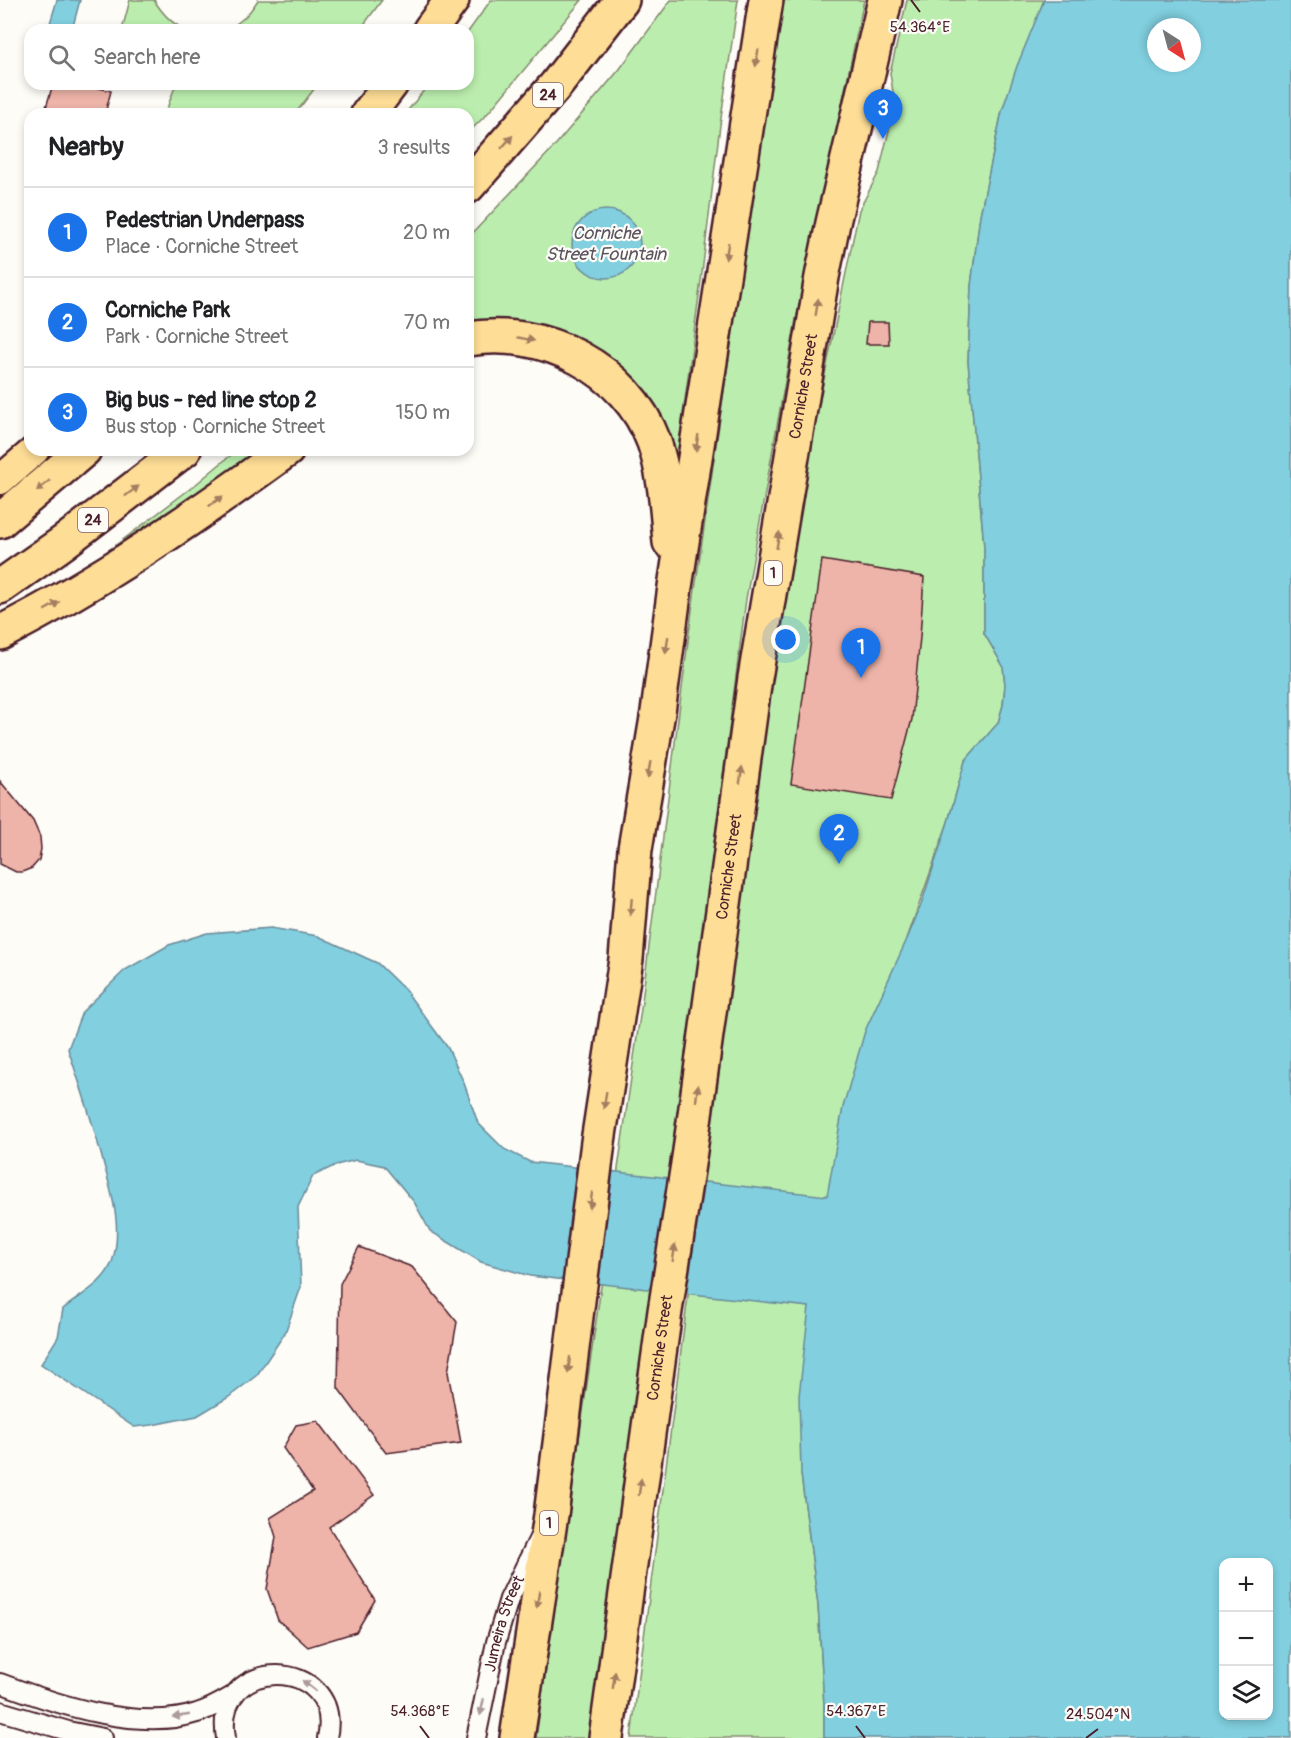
<!DOCTYPE html>
<html lang="en">
<head>
<meta charset="utf-8">
<style>
	body { margin:0; font-family:Pangolin,sans-serif; background:#f6f6f6; color:#202124 }
	.controls { position:absolute; right:18px; bottom:18px; display:grid; overflow:hidden; border-radius:12px; box-shadow:0 3px 9px #0003 }
	.controls button { width:54px; height:54px; display:grid; place-items:center; padding:0; border:0; border-bottom:2px solid #e0e0e0; background:#fff; color:#202124; font:30px sans-serif }
	.compass { position:absolute; left:1147px; top:18px; width:54px; height:54px; border-radius:50%; background:#fff; box-shadow:0 3px 9px #0003; rotate:144deg }
	.you { position:absolute; left:786px; top:640px; width:21px; height:21px; margin:-15px; border:4px solid #fff; border-radius:50%; background:#1a73e8; box-shadow:0 0 0 9px #1a73e833 }
	.badge { display:grid; place-items:center; width:39px; height:39px; border-radius:50%; background:#1a73e8; color:#fff; font-size:20px; font-weight:700 }
	.pin { position:absolute; translate:-50% -50px; filter:drop-shadow(0 2px 3px #0008) }
	.pin::after { content:''; position:absolute; top:32px; width:21px; height:18px; background:inherit; clip-path:polygon(0 0,100% 0,50% 100%) }
	.list { margin:0; padding:0; list-style:none }
	h2 { display:flex; justify-content:space-between; align-items:center; height:78px; margin:0; padding:0 24px; font-size:26px }
	h2 small { font-size:20px; font-weight:400; color:#757577 }
	.list li { display:grid; grid-template-columns:39px 1fr auto; gap:18px; align-items:center; box-sizing:border-box; height:90px; padding:0 24px; border-top:2px solid #e0e0e0 }
	.list b { display:block; font-size:22px; white-space:nowrap }
	.list p { margin:0; font-size:20px; white-space:nowrap; color:#757577 }
	.list em { font-size:20px; font-style:normal; color:#757577 }
	.icon { flex:none; width:33px; height:33px; fill:none; stroke:currentColor; stroke-width:2; stroke-linecap:round; stroke-linejoin:round }
	.map { position:relative; flex:none; width:1291px; height:1738px; overflow:hidden }
	.search { position:absolute; background:#fff; box-shadow:0 3px 9px #0003; left:24px; top:24px; width:450px; height:66px; display:flex; align-items:center; gap:15px; box-sizing:border-box; padding:0 21px; border-radius:18px; color:#757577; font-size:22px }
	.panel { position:absolute; background:#fff; box-shadow:0 3px 9px #0003; left:24px; top:108px; width:450px; height:348px; border-radius:18px }
	.map>svg:first-child { display:block }
	.green { fill:#bbeeae; stroke:#82866c; stroke-width:1.5 }
	.water { fill:#81cfdf; stroke:#6b8997; stroke-width:1.5; fill-rule:evenodd }
	.building { fill:#eeb4a9; stroke:#4a1f2b; stroke-width:1.5 }
	.lines { fill:none; stroke-linecap:round; stroke-linejoin:round }
	.street-casing { stroke:#4a1f2b; stroke-width:22 }
	.primary-casing { stroke:#4a1f2b; stroke-width:33 }
	.highway-casing { stroke:#4a1f2b; stroke-width:38 }
	.street { stroke:#fdfcf7; stroke-width:18 }
	.primary { stroke:#fedd96; stroke-width:28 }
	.highway { stroke:#fedd96; stroke-width:33 }
	.oneway { fill:#a47e60 }
	.oneway2 { fill:#ac999b }
	.ticks { fill:none; stroke:#4a1f2b; stroke-width:2 }
	.labels { text-anchor:middle; dominant-baseline:central; stroke-width:4.5; stroke-linejoin:round; paint-order:stroke }
	.shield { fill:#fdfcf7; stroke:#806168; stroke-width:1.5 }
	.shield-label { font-size:15px; font-weight:bold; fill:#4a1f2b }
	.street-label { font-size:16px; fill:#4a1f2b; stroke:#fdfcf7 }
	.water-label { font-size:18px; font-style:italic; fill:#5a5461; stroke:#fdfcf7 }
	.ticks-label { font-size:15px; text-anchor:middle; fill:#4a1f2b; stroke:#fdfcf7; stroke-width:4.5; stroke-linejoin:round; paint-order:stroke }
</style>
</head>
<body>
<div class="map">
<svg width="1291" height="1738" viewBox="0 0 1291 1738">
	<rect width="100%" height="100%" fill="#fdfcf7"/>
	<filter id="ink" filterUnits="userSpaceOnUse"><feTurbulence type="fractalNoise" baseFrequency=".0167" numOctaves="2"/><feDisplacementMap in="SourceGraphic" scale="12" xChannelSelector="R" yChannelSelector="G"/><feConvolveMatrix kernelMatrix="1 2 1 2 8 2 1 2 1" color-interpolation-filters="sRGB"/></filter>
	<g filter="url(#ink)">
		<!-- green -->
		<path class="green" d="M130 0H154C162 13 172 25 187 30H152L145 27 143 30H122Z
			M258 0H382L360 30H224C240 24 249 14 258 0Z
			M491 0H582L488 113 468 133V114H405L429 84H468V32Z
			M671 0H738L720 125 702 273 673 488 632 380 608 357 582 343 538 324 468 325V238L552 149 619 70Z
			M781 0H864L796 320 746 599 707 899 590 1738H536L641 1009 692 610Z
			M907 0H1044L1002 111 980 215 971 286 968 361 984 547V633L1003 666 1005 685 1003 705 998 723 965 761 948 822 907 939 801 1474 818 1605 824 1705V1738H631L777 606 859 210 879 172 895 105 890 73Z
			M176 84H318L295 114H165Z
			M237 450H267L70 580 195 485Z"/>
		<!-- water -->
		<path class="water" d="M57 0H80L72 30H48Z
			M1044 0H1291V1738H824V1705L818 1605 801 1474 799 1396 809 1307 530 1276 481 1262 430 1231 414 1202 384 1166 356 1160 336 1165 313 1176 298 1207 301 1287 285 1333 257 1375 229 1397 197 1416 152 1425 134 1427 41 1364 58 1337 63 1309C80 1295 104 1284 112 1262 124 1226 110 1188 101 1154 91 1118 80 1084 68 1049L82 1012 125 970 169 945 207 933 271 928 318 936 377 963 405 990 448 1048 464 1083 478 1123 504 1149 530 1162 827 1196 843 1107 865 1031 907 939 921 905 948 822 965 761 998 723 1003 705 1005 685 1003 666 984 633V547L968 361 971 286 980 215 1002 111 1017 66ZM1156 27H1192V63H1156ZM1224 1562H1268V1716H1224Z
			M572 244a34 34 0 1 1 68 0a34 34 0 1 1-68 0Z"/>
		<!-- building -->
		<path class="building" d="M53 84H83L111 91 105 114H44Z
			M868 322H888L889 344H866Z
			M822 560 924 577 920 637 912 719 891 800 791 784Z
			M0 781 33 821 40 837 41 849 39 860 32 868 22 872H16L0 864Z
			M359 1247 412 1267 457 1322 448 1372 461 1443 386 1453 338 1388 340 1284Z
			M318 1421 374 1495 329 1527 375 1600 356 1632 308 1647 278 1620 267 1589 276 1537 270 1518 313 1491 283 1448 296 1425Z"/>
		<g class="lines">
			<defs>
				<g id="street">
					<path d="M0 1683C56 1704 138 1732 197 1713 211 1709 222 1702 234 1695"/>
					<path d="M0 1711 68 1731 103 1738"/>
					<path d="M226 1738C211 1652 345 1656 327 1738"/>
					<path id="s1" d="M476 1738 496 1642 509 1599 539 1538"/>
				</g>
				<path id="primary" d="M0 480 35 450"/>
				<g id="highway">
					<path d="M430 30 452 0"/>
					<path d="M368 114 391 84"/>
					<path d="M468 186 556 85 622 0"/>
					<path d="M468 339C543 326 627 368 654 442 665 474 667 508 670 542"/>
					<path d="M0 521 84 450"/>
					<path d="M0 587 64 542 184 450"/>
					<path d="M0 633C102 581 195 517 287 450"/>
					<path d="M517 1738 551 1515 598 1142 626 959 635 849 658 712 675 587 766 0"/>
					<path id="s2" d="M606 1738 665 1311 690 1151 755 678 822 277 833 223 885 0"/>
				</g>
			</defs>
			<!-- street casing -->
			<use href="#street" class="street-casing"/>
			<!-- primary casing -->
			<use href="#primary" class="primary-casing"/>
			<!-- highway casing -->
			<use href="#highway" class="highway-casing"/>
			<!-- street -->
			<use href="#street" class="street"/>
			<!-- primary -->
			<use href="#primary" class="primary"/>
			<!-- highway -->
			<use href="#highway" class="highway"/>
		</g>
		<!-- one-way arrows -->
		<defs><path id="oneway-solid" d="M-6-.8H1V-3.2L6.5 0L1 3.2V.8H-6Z" transform="scale(1.5)"/></defs>
		<g class="oneway">
			<use href="#oneway-solid" transform="translate(757 58) rotate(99)"/>
			<use href="#oneway-solid" transform="translate(507 142) rotate(-49)"/>
			<use href="#oneway-solid" transform="translate(727 251) rotate(99)"/>
			<use href="#oneway-solid" transform="translate(817 307) rotate(-81)"/>
			<use href="#oneway-solid" transform="translate(526 339) rotate(12)"/>
			<use href="#oneway-solid" transform="translate(697 443) rotate(99)"/>
			<use href="#oneway-solid" transform="translate(43 486) rotate(140)"/>
			<use href="#oneway-solid" transform="translate(132 491) rotate(-37)"/>
			<use href="#oneway-solid" transform="translate(216 501) rotate(-35)"/>
			<use href="#oneway-solid" transform="translate(778 540) rotate(-80)"/>
			<use href="#oneway-solid" transform="translate(52 606) rotate(-30)"/>
			<use href="#oneway-solid" transform="translate(667 645) rotate(98)"/>
			<use href="#oneway-solid" transform="translate(649 770) rotate(100)"/>
			<use href="#oneway-solid" transform="translate(741 775) rotate(-82)"/>
			<use href="#oneway-solid" transform="translate(631 907) rotate(95)"/>
			<use href="#oneway-solid" transform="translate(697 1093) rotate(-83)"/>
			<use href="#oneway-solid" transform="translate(605 1100) rotate(99)"/>
			<use href="#oneway-solid" transform="translate(591 1200) rotate(98)"/>
			<use href="#oneway-solid" transform="translate(674 1253) rotate(-81)"/>
			<use href="#oneway-solid" transform="translate(569 1365) rotate(97)"/>
			<use href="#oneway-solid" transform="translate(640 1487) rotate(-82)"/>
			<use href="#oneway-solid" transform="translate(538 1599) rotate(99)"/>
			<use href="#oneway-solid" transform="translate(614 1680) rotate(-82)"/>
		</g>
		<g class="oneway2">
			<use href="#oneway-solid" transform="translate(309 1686) rotate(-141)"/>
			<use href="#oneway-solid" transform="translate(482 1707) rotate(102)"/>
			<use href="#oneway-solid" transform="translate(181 1716) rotate(172)"/>
		</g>
	</g>
	<!-- ticks -->
	<path class="ticks" d="M911 0 920 12M420 1726 429 1738M856 1726 865 1738M1086 1738 1098 1729"/>
	<g class="labels">
		<!-- shield labels -->
		<g class="shield">
			<rect x="533" y="83" width="30" height="24" rx="4.5"/>
			<rect x="78" y="508" width="30" height="24" rx="4.5"/>
			<rect x="764" y="561" width="18" height="24" rx="4.5"/>
			<rect x="540" y="1511" width="18" height="24" rx="4.5"/>
		</g>
		<g class="shield-label">
			<text x="548" y="95">24</text>
			<text x="93" y="520">24</text>
			<text x="773" y="573">1</text>
			<text x="549" y="1523">1</text>
		</g>
		<!-- street labels -->
		<g class="street-label">
			<text stroke="none"><textPath href="#s2" startOffset="1366">Corniche Street</textPath></text>
			<text stroke="none"><textPath href="#s2" startOffset="880">Corniche Street</textPath></text>
			<text stroke="none"><textPath href="#s2" startOffset="394">Corniche Street</textPath></text>
			<text stroke="none"><textPath href="#s1" startOffset="118">Jumeira Street</textPath></text>
		</g>
		<!-- water labels -->
		<g class="water-label">
			<text x="606" y="233">Corniche<tspan x="606" dy="21">Street Fountain</tspan></text>
		</g>
	</g>
	<g class="ticks-label">
		<text x="920" y="32">54.364°E</text>
		<text x="420" y="1716">54.368°E</text>
		<text x="856" y="1716">54.367°E</text>
		<text x="1098" y="1719">24.504°N</text>
	</g>
</svg>
<div class="controls">
<button>+</button>
<button>−</button>
<button><svg class="icon" aria-label="layers" viewBox="0 0 24 24"><path d="M12 4l9 5-9 5-9-5zM3 14l9 5 9-5"/></svg></button>
</div>
<svg class="compass" viewBox="-18 -18 36 36"><path d="M0-13l5 13h-10z" fill="#e53935"/><path d="M0 13l5-13h-10z" fill="#757577"/></svg>
<div class="you"></div>
<div class="pin badge" style="left:861px;top:678px">1</div>
<div class="pin badge" style="left:839px;top:864px">2</div>
<div class="pin badge" style="left:883px;top:139px">3</div>
<div class="search"><svg class="icon" aria-label="search" viewBox="0 0 24 24"><circle cx="10" cy="10" r="6"/><path d="M15 15l6 6"/></svg>Search here</div>
<section class="panel">
<h2>Nearby<small>3 results</small></h2>
<ul class="list">
<li><span class="badge">1</span><div><b>Pedestrian Underpass</b><p>Place · Corniche Street</p></div><em>20 m</em></li>
<li><span class="badge">2</span><div><b>Corniche Park</b><p>Park · Corniche Street</p></div><em>70 m</em></li>
<li><span class="badge">3</span><div><b>Big bus - red line stop 2</b><p>Bus stop · Corniche Street</p></div><em>150 m</em></li>
</ul>
</section>
</div>
</body>
</html>
